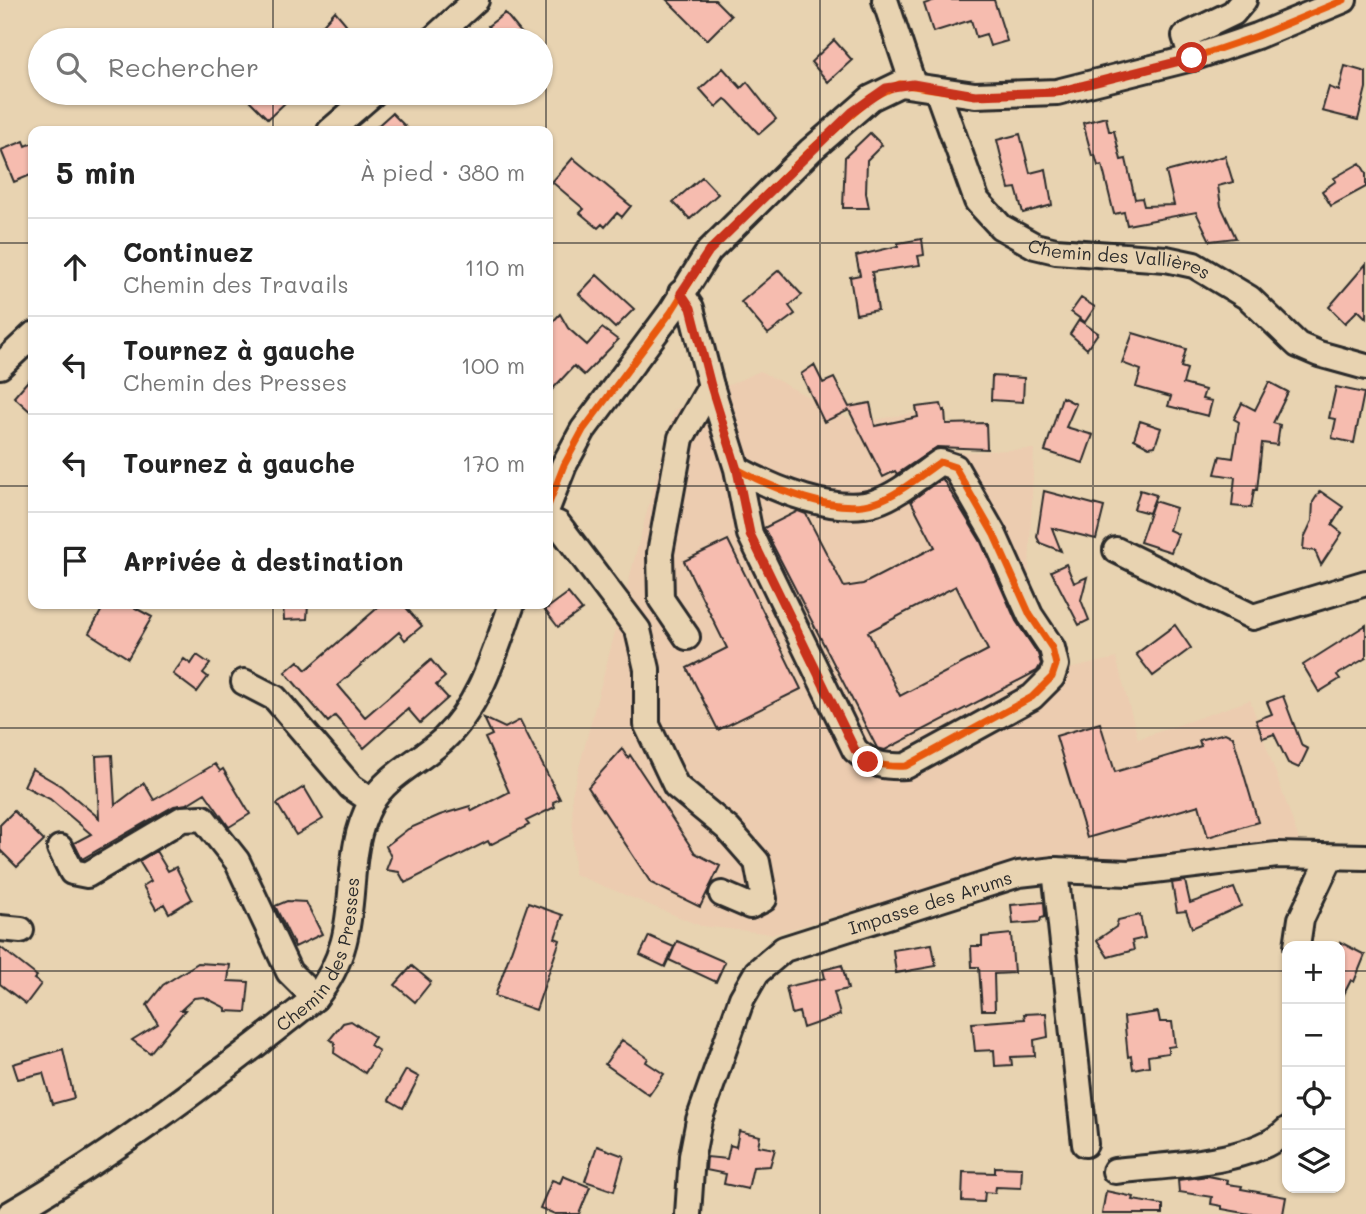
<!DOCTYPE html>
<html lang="fr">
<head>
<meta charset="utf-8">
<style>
	body { margin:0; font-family:Mali,sans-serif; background:#f6f6f6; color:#222 }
	.controls { position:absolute; right:21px; bottom:21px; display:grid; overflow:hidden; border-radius:14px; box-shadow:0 2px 5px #0004 }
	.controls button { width:63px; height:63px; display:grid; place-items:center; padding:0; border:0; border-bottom:2px solid #e0e0e0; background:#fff; color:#222; font:35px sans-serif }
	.stop { position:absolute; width:21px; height:21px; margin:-16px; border:5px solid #c8321e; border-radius:50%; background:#fff }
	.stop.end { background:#c8321e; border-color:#fff; box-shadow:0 2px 7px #0008 }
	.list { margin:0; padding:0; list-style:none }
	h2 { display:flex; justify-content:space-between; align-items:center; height:91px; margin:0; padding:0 28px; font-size:30px }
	h2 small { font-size:23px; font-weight:400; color:#767676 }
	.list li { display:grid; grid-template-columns:46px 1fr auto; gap:21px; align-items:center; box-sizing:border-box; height:98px; padding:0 28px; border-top:2px solid #e0e0e0 }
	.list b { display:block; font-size:26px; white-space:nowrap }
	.list p { margin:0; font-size:23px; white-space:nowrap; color:#767676 }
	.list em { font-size:23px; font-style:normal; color:#767676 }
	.icon { flex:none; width:38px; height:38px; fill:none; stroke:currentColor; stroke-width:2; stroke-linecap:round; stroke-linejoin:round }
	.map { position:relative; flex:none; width:1366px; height:1214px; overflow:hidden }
	.search { position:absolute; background:#fff; box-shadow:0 2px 5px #0004; left:28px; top:28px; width:525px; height:77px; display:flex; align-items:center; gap:18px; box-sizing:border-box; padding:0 24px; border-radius:38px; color:#767676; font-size:26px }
	.panel { position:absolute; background:#fff; box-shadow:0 2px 5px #0004; left:28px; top:126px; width:525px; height:483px; border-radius:14px }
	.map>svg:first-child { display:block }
	.built { fill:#ecccb0 }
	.building { fill:#f6bcaf; stroke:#2b2b2b; stroke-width:2; fill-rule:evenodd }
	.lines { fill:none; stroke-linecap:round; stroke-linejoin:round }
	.minor-casing { stroke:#2b2b2b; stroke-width:30 }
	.minor { stroke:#e8d3b1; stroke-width:24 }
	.cycleway-casing { stroke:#e8d3b1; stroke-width:11 }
	.cycleway { stroke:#e8590c; stroke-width:7 }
	.route { stroke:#c8321e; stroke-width:9 }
	.grid { fill:none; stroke:#2b2b2b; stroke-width:2; stroke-opacity:0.55 }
	.labels { text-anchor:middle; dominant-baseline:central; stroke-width:5; stroke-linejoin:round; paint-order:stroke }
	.street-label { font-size:18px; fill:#2b2b2b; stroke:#e8d3b1 }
</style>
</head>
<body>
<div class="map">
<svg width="1366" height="1214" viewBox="0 0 1366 1214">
	<rect width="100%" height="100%" fill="#e8d3b1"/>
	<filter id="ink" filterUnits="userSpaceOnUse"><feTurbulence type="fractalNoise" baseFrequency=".0143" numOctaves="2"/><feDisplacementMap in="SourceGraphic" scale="14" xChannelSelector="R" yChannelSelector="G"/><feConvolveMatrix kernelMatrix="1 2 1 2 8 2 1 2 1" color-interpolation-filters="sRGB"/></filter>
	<g filter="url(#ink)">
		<!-- built -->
		<path class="built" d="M760 371 857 423 946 407 945 453 1034 449 1028 592 1051 624 1069 669 1116 658 1138 739 1250 700 1302 848 1143 860H1025L774 934 701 926 574 874 572 794 674 410Z"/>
		<!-- building -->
		<path class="building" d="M667 0H715L731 16 707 40Z
			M935 0H994L1007 41 990 46 986 34 976 37 971 20 933 32 924 4Z
			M335 11 346 24 331 40H309Z
			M505 13 527 40H499L488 26Z
			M834 40 852 60 828 82 811 62Z
			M1345 66 1366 72V88L1358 120 1322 111 1329 87 1339 91Z
			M723 68 741 88 747 82 776 119 759 134 728 101 725 99 716 107 700 89Z
			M242 93H279L287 101 268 119Z
			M392 113 410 131H372Z
			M1106 117 1109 131H1114L1121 160 1126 159 1135 199 1142 198 1144 206 1174 205 1166 172 1225 156 1233 182 1218 186 1221 206 1236 238 1210 241 1196 212 1127 225 1124 212 1114 214 1102 165 1098 166 1095 155 1092 156 1083 123Z
			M870 133 882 145 867 160 866 193 869 208H843L845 157Z
			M1020 134 1030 173 1046 169 1052 205 1023 213 1016 188 1009 189 997 140Z
			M24 141 26 146 33 143V174L14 182 1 150Z
			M573 158 631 206 622 217 617 213 605 227 602 224 598 228 580 213 584 209 552 182Z
			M1360 163 1366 173V187L1331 206 1322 191 1336 181 1334 178Z
			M702 177 718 194 690 219 673 202Z
			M922 239 924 255 918 256 920 265 872 272 878 310 856 314 850 277 860 275 856 256 898 246V243Z
			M1366 264V318L1358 310 1345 323 1329 307Z
			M779 270 802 295 789 306 795 314 768 334 741 302Z
			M597 275 634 309 615 328 579 294Z
			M1081 298 1095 307 1085 322 1071 312Z
			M560 314 568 328 587 345 602 328 618 340 584 375 574 366 548 394V327Z
			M1079 320 1098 333 1087 349 1070 334Z
			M1133 333 1186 349 1181 367 1187 369 1183 384 1205 390 1202 399 1212 401 1208 416 1168 406 1171 397 1136 387 1141 370 1122 363Z
			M814 365 823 383 834 378 849 407 870 403 875 426 918 417 916 407 941 404 943 411 945 410 946 424 986 423 987 449 937 447 897 474 895 471 883 477 849 410 824 422 801 374Z
			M33 375V414L14 397Z
			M992 376 1024 378 1023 402 991 400Z
			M1269 382 1288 392 1273 423 1280 425 1277 445 1262 443 1257 490H1254L1251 508 1232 506 1235 477 1215 474 1220 456 1233 458 1239 422 1234 419 1242 403 1255 410Z
			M1336 387 1364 393 1354 443 1332 438 1336 419 1329 418Z
			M1062 397 1076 404 1066 427 1093 435 1083 463 1045 451Z
			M1140 421 1161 428 1155 446 1149 447 1134 439Z
			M942 478 981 542 1016 621 1038 654 1041 664 1037 671 885 750 877 748 764 528 798 511 806 514 844 587 863 584 935 547 911 501ZM956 586 988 650 900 696 868 632Z
			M1140 490 1156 495 1149 513 1134 509Z
			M1044 491 1104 507 1096 539 1052 528 1061 551 1040 543 1037 537Z
			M1320 491 1343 507 1332 525 1342 533 1321 565 1315 551 1303 549 1304 538 1312 521 1313 502Z
			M1154 501 1176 508 1169 530 1178 534 1171 552 1140 542Z
			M728 540 801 689 718 730 687 668 727 648 684 561Z
			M1066 564 1074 583 1087 577 1081 600 1089 620 1079 625 1051 571Z
			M568 593 582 610 558 627 545 610Z
			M105 604H128L152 617 128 658 89 633Z
			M283 604H308L307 619 284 620Z
			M382 604H403L422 626 405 640 399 632 338 685 365 717 431 660 445 677 436 685 448 698 420 723 408 709 364 748 335 716 328 722 285 672 298 661 306 670Z
			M1175 625 1191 648 1153 676 1136 654Z
			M1366 625V658L1337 675 1340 679 1319 692 1303 665Z
			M197 655 210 664 203 673 208 677 197 692 173 674 184 659 191 664Z
			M1283 696 1302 746 1308 749 1299 768 1288 763 1274 734 1263 738 1256 720 1272 714 1267 702Z
			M484 718 505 728 520 720 560 799 553 802 555 807 526 821 529 825 490 845 488 841 405 883 399 872 386 870 391 857 386 846 408 829 440 815 470 806 472 811 509 792 485 738 492 735Z
			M1100 723 1115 772 1201 746 1199 740 1225 733 1233 737 1258 822 1208 837 1199 805 1087 838 1056 736Z
			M622 749 628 758 630 755 695 853 720 866 700 907 651 883 588 787Z
			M112 755 115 805 144 783 154 800 215 764 220 771 223 769 250 814 229 827 205 793 187 804 174 806 82 859 74 843 91 834 50 799 24 786 32 769 61 786 99 818 96 756Z
			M304 787 323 819 296 835 277 804Z
			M14 811 44 841 17 867 0 850V825Z
			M156 851 168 871 176 867 192 899 169 913 164 904 156 909 143 886 151 881 139 861Z
			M1185 881 1190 903 1234 888 1241 906 1192 928 1186 911 1177 912 1172 883Z
			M287 901 306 902 322 934 295 947 275 906Z
			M1044 902 1045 917 1041 918 1040 922 1013 924 1011 905Z
			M528 903 563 915 555 938 560 940 536 1010 495 996Z
			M1140 915 1145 938 1132 941 1134 950 1108 957 1097 940 1116 927 1118 920Z
			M1011 934 1014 973 994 974 995 1010H982L979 967H972L971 946H982V937Z
			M649 936 674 947 665 967 640 955Z
			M677 941 725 962 716 982 669 960Z
			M1340 942 1365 955 1354 982 1351 980 1340 1002Z
			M932 944 936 966 896 973 893 950Z
			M0 947 37 976 34 979 41 984 26 1004 0 984Z
			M198 963 230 965 228 981 249 982 246 1012 226 1011V1008L204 997 194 998 181 1010H185L150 1053 132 1040 158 1024 147 1005 163 985Z
			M842 965 848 989 834 992 840 1015 803 1028 799 1012 792 1014 786 987 825 978 823 970Z
			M412 966 431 982 415 1002 395 985Z
			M1158 1012 1160 1022H1172L1175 1046 1168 1047V1053L1148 1056 1149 1066 1133 1069 1131 1056 1128 1057 1124 1017Z
			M1046 1013 1048 1037 1034 1040 1035 1056 1011 1057 1012 1065 995 1066 994 1050 975 1051 972 1023 1025 1019 1024 1014Z
			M351 1021 375 1037 370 1045 379 1051 365 1073 334 1053 335 1043 330 1039 343 1023Z
			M622 1040 648 1058 646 1062 664 1074 649 1095 605 1064Z
			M63 1049 74 1098 52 1104 43 1073 18 1079 13 1064Z
			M406 1070 419 1077 403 1108 389 1100Z
			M739 1131 760 1136 758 1146 775 1149 770 1166 753 1167 748 1189 724 1184 726 1174 706 1170 707 1157 727 1159 730 1145 736 1147Z
			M597 1146 624 1156 614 1191 585 1181Z
			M995 1167 1022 1168 1021 1188 996 1187 995 1193 985 1192 984 1202 962 1201 963 1172 995 1173Z
			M563 1176 590 1187 579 1214H555L540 1208 552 1180 560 1183Z
			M1208 1176 1228 1180 1227 1184 1242 1186 1241 1189 1286 1197 1283 1214H1250L1222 1209V1206L1211 1204 1212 1197 1179 1192 1178 1180Z
			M1106 1191 1134 1197 1133 1200 1163 1205V1214H1102Z"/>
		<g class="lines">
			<defs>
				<g id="minor">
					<path d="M885 0 913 84"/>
					<path d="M432 40 476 0"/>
					<path d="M1192 58 1185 36 1233 13 1244 0"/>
					<path id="s1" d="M937 90 977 201 1001 227 1035 246 1056 251 1166 259 1194 265 1249 298 1298 345 1319 354 1366 367"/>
					<path d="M330 131 374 93"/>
					<path d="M681 293 691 308 711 386 737 469C772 488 836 516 876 502 898 495 921 475 940 462L955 467 994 535 1030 615 1052 648 1056 665 1052 677 1032 697 906 766C884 767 872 765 855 750L750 534 737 469"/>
					<path d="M0 366 33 335"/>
					<path d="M548 506 564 465 583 430 671 312 709 251 811 150 871 98 900 84 975 95 1057 92 1192 58 1257 36 1344 0"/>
					<path d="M548 520 558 524 638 630 647 669V725L676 786 728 829 757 862 764 899 750 906 722 894"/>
					<path d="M1116 550 1253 617 1366 583"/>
					<path d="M687 637 661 599 660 553 681 438 711 386"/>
					<path d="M244 682 275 698 351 787 372 801"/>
					<path d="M60 848 72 872 87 875 182 819 203 818 237 861 289 972 315 998"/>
					<path d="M1055 870 1085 1144"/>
					<path d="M0 928 21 930"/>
					<path d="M1297 946 1301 919 1330 858"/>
					<path d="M1115 1171C1163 1165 1253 1164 1287 1130"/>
					<path id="s2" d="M10 1214C118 1151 217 1076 315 998 369 933 337 865 371 803 387 775 420 761 443 740 481 704 495 651 512 604"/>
					<path id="s3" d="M688 1214 692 1156 699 1120 742 998 757 972 784 949 1019 874 1055 870 1129 873 1277 855 1366 857"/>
				</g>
			</defs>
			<!-- minor casing -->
			<use href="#minor" class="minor-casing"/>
			<!-- minor -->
			<use href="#minor" class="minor"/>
			<defs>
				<path id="cycleway" d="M681 293 691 308 711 386 737 469C772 488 836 516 876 502 898 495 921 475 940 462L955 467 994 535 1030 615 1052 648 1056 665 1052 677 1032 697 906 766C884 767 872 765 855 750L750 534 737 469
					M548 506 564 465 583 430 671 312 709 251 811 150 871 98 900 84 975 95 1057 92 1192 58 1257 36 1344 0"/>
			</defs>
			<!-- cycleway casing -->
			<use href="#cycleway" class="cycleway-casing"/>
			<!-- cycleway -->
			<use href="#cycleway" class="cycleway"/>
		</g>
	</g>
	<g class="lines" filter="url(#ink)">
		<!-- route -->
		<path class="route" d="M868 762 855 750 750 534 737 470 711 386 691 308 681 293 709 251 852 112 886 88 913 84 975 95 1057 92 1192 58"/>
	</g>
	<!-- grid -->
	<path class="grid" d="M273 0V40M546 0V131M820 0V1214M1093 0V1214M273 93V131M0 243H33M548 243H1366M0 486H33M548 486H1366M273 604V1214M546 604V1214M0 728H1366M0 971H1287M1340 971H1366"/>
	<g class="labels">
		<!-- street labels -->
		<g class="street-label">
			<text stroke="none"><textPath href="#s1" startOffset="278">Chemin des Vallières</textPath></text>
			<text stroke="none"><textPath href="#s3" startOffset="443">Impasse des Arums</textPath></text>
			<text stroke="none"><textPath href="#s2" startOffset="415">Chemin des Presses</textPath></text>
		</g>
	</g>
</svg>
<div class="controls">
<button>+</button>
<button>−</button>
<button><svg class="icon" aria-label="locate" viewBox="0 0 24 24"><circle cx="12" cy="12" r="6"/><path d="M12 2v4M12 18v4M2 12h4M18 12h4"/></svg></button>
<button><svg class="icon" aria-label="layers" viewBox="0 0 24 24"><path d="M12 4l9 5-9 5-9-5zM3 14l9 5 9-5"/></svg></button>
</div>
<div class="stop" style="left:1192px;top:58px"></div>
<div class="stop end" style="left:868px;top:762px"></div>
<div class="search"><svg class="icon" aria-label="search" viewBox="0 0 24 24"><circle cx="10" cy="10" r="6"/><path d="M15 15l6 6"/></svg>Rechercher</div>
<section class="panel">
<h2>5 min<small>À pied · 380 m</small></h2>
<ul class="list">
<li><svg class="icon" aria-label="ahead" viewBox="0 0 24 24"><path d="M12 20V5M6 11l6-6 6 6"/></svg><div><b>Continuez</b><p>Chemin des Travails</p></div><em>110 m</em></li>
<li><svg class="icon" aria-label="left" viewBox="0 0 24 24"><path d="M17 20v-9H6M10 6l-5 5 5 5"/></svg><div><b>Tournez à gauche</b><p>Chemin des Presses</p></div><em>100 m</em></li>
<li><svg class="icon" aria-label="left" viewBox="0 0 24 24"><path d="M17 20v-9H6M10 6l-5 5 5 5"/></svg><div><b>Tournez à gauche</b></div><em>170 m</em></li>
<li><svg class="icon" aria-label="arrive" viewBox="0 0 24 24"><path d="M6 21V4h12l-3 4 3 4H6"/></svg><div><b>Arrivée à destination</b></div></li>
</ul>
</section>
</div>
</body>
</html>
